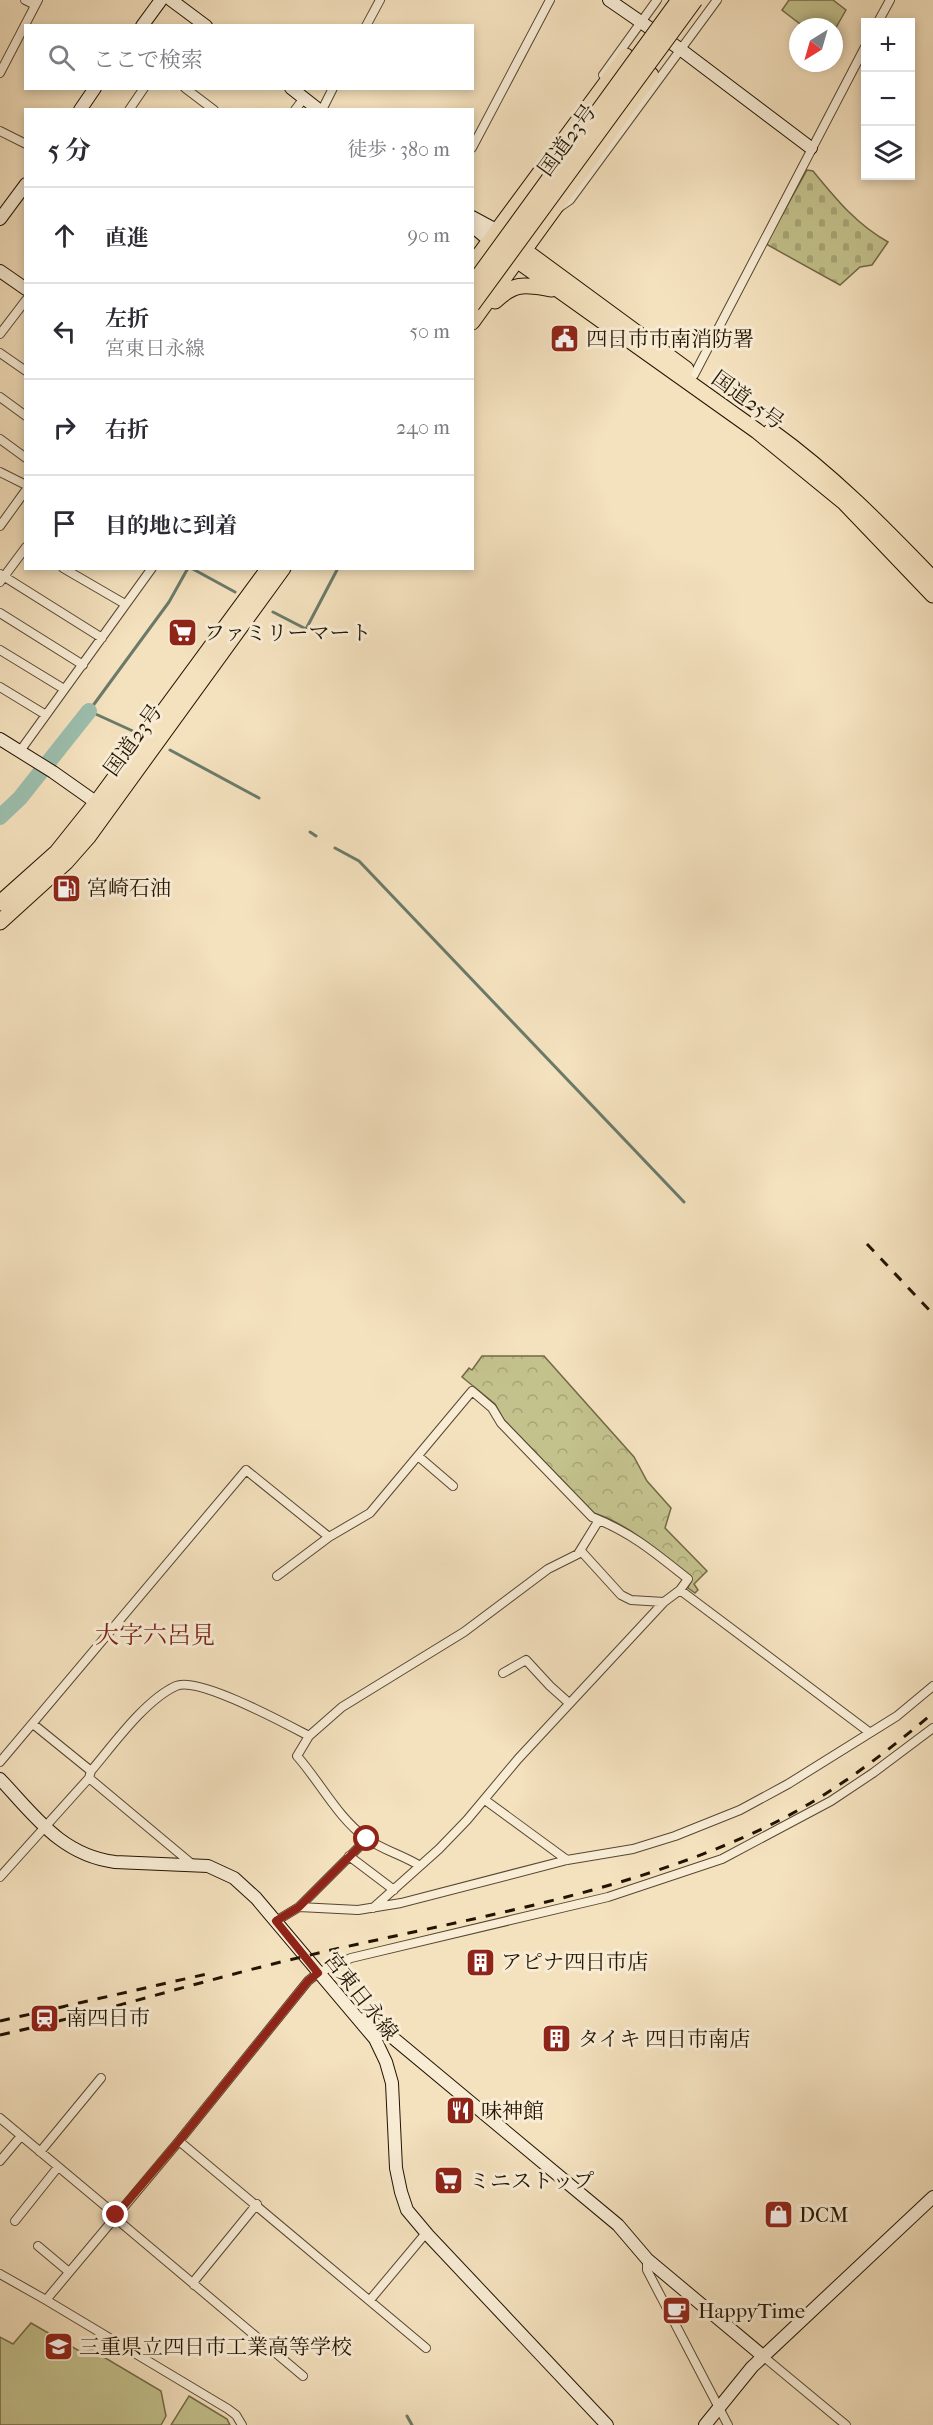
<!DOCTYPE html>
<html lang="ja">
<head>
<meta charset="utf-8">
<style>
	body { margin:0; font-family:"IM FELL French Canon","Noto Serif JP",serif; background:#f7f7f7; color:#2b2b33 }
	.controls { position:absolute; right:18px; top:18px; display:grid; overflow:hidden; border-radius:0px; box-shadow:0 3px 9px #0003 }
	.controls button { width:54px; height:54px; display:grid; place-items:center; padding:0; border:0; border-bottom:2px solid #e1e1e2; background:#fff; color:#2b2b33; font:30px sans-serif }
	.compass { position:absolute; left:789px; top:18px; width:54px; height:54px; border-radius:50%; background:#fff; box-shadow:0 3px 9px #0003; rotate:217deg }
	.stop { position:absolute; width:18px; height:18px; margin:-14px; border:4px solid #8f2418; border-radius:50%; background:#fff }
	.stop.end { background:#8f2418; border-color:#fff; box-shadow:0 2px 6px #0008 }
	.list { margin:0; padding:0; list-style:none }
	h2 { display:flex; justify-content:space-between; align-items:center; height:78px; margin:0; padding:0 24px; font-size:26px }
	h2 small { font-size:20px; font-weight:400; color:#7c7c81 }
	.list li { display:grid; grid-template-columns:39px 1fr auto; gap:18px; align-items:center; box-sizing:border-box; height:96px; padding:0 24px; border-top:2px solid #e1e1e2 }
	.list b { display:block; font-size:22px; white-space:nowrap }
	.list p { margin:0; font-size:20px; white-space:nowrap; color:#7c7c81 }
	.list em { font-size:20px; font-style:normal; color:#7c7c81 }
	.icon { flex:none; width:33px; height:33px; fill:none; stroke:currentColor; stroke-width:2; stroke-linecap:round; stroke-linejoin:round }
	.map { position:relative; flex:none; width:933px; height:2425px; overflow:hidden }
	.search { position:absolute; background:#fff; box-shadow:0 3px 9px #0003; left:24px; top:24px; width:450px; height:66px; display:flex; align-items:center; gap:15px; box-sizing:border-box; padding:0 21px; border-radius:0px; color:#7c7c81; font-size:22px }
	.panel { position:absolute; background:#fff; box-shadow:0 3px 9px #0003; left:24px; top:108px; width:450px; height:462px; border-radius:0px }
	.map>svg:first-child { display:block }
	.green { fill:#c3c18c; stroke:#726a47; stroke-width:1.5 }
	.forest { fill:url(#forest-crowns); stroke:#726a47; stroke-width:1.5 }
	.cemetery { fill:url(#cemetery-stones); stroke:#726a47; stroke-width:1.5 }
	.lines { fill:none; stroke-linecap:round; stroke-linejoin:round }
	.stream { stroke:#6b7a69; stroke-width:3 }
	.river { stroke:#9cbead; stroke-width:16 }
	.street-casing { stroke:#564731; stroke-width:10 }
	.secondary-casing { stroke:#221402; stroke-width:14 }
	.highway-casing { stroke:#221402; stroke-width:17 }
	.street { stroke:#f8ecd5; stroke-width:8 }
	.secondary { stroke:#f8ecd5; stroke-width:12 }
	.highway { stroke:#f4e1be; stroke-width:15 }
	.rail { stroke:#221402; stroke-width:3; stroke-dasharray:10 10; stroke-linecap:butt }
	.highway-bridge-casing { stroke:#221402; stroke-width:17; stroke-linecap:butt }
	.highway-bridge { stroke:#f4e1be; stroke-width:15 }
	.route { stroke:#8f2418; stroke-width:8 }
	.labels { text-anchor:middle; dominant-baseline:central; stroke-width:6; stroke-linejoin:round; paint-order:stroke }
	.street-label { font-size:21px; fill:#221402; stroke:#f8ecd5 }
	.poi-label { font-size:21px; fill:#221402; stroke:#f8ecd5; text-anchor:start }
	.quarter-label { font-size:24px; fill:#7a1f14; stroke:#f8ecd5 }
</style>
</head>
<body>
<div class="map">
<svg width="933" height="2425" viewBox="0 0 933 2425">
	<defs>
		<pattern id="forest-crowns" width="20" height="18" patternUnits="userSpaceOnUse" patternTransform="scale(1.5)"><rect width="20" height="18" fill="#c3c18c"/><path d="M2 6a3 3 0 1 1 6 0M12 15a3 3 0 1 1 6 0" fill="none" stroke="#a7a577"/></pattern>
		<pattern id="cemetery-stones" width="16" height="16" patternUnits="userSpaceOnUse" patternTransform="scale(1.5)"><rect width="16" height="16" fill="#c3c18c"/><path d="M2 7V4a2 2 0 0 1 4 0v3zM10 15v-3a2 2 0 0 1 4 0v3z" fill="#a7a577"/></pattern>
	</defs>
	<rect width="100%" height="100%" fill="#f4e1be"/>
	<filter id="stains"><feTurbulence type="fractalNoise" baseFrequency=".00333" numOctaves="4"/><feColorMatrix values="0 0 0 0 .2 0 0 0 0 .09 0 0 0 0 .02 0 0 0 .5 -.17"/></filter>
	<radialGradient id="worn" r=".72"><stop offset=".6" stop-color="#630" stop-opacity="0"/><stop offset="1" stop-color="#630" stop-opacity=".3"/></radialGradient>
	<!-- green -->
	<path class="green" d="M789 0H833L846 10 834 31V27H804L782 10Z
		M31 2323 81 2352 92 2350 161 2391 166 2416 161 2425H0V2337L13 2344Z
		M189 2396 227 2419 230 2425H171Z"/>
	<!-- forest -->
	<path class="forest" d="M482 1356H544L634 1457 647 1481 671 1508 665 1528 707 1571 694 1584 698 1590 695 1593 688 1588 691 1580C661 1554 633 1526 594 1513L504 1420 495 1404 462 1377 469 1368 472 1370Z"/>
	<!-- cemetery -->
	<path class="cemetery" d="M807 170 813 171C836 199 856 224 888 242L872 265 860 267 840 285 766 244Z"/>
	<g class="lines">
		<!-- stream -->
		<path class="stream" d="M191 568 235 592
			M273 612 306 629 338 568
			M135 732 89 711 169 602 188 568
			M170 750 259 798
			M310 832 316 836
			M335 848 359 861 684 1202
			M407 2416 412 2425"/>
		<!-- river -->
		<path class="river" d="M0 817 20 798 89 711"/>
		<defs>
			<path id="street" d="M25 0 35 5
				M878 22 890 0
				M366 26 380 0
				M0 73 38 0
				M603 75 657 0
				M185 88 214 110
				M129 110 144 88
				M295 110 304 98
				M322 110 333 88
				M0 131 26 144
				M472 148 550 0
				M560 207 570 200 717 0
				M0 334 26 300
				M0 353 26 371
				M694 375 866 45
				M0 397 26 416
				M0 439 26 458
				M0 472 26 485
				M0 526 26 490
				M63 568 125 604
				M0 574 102 638
				M0 582 26 547
				M0 613 83 665
				M0 650 64 689
				M0 687 46 715
				M20 751 152 568
				M418 1456 453 1486
				M581 1551 621 1595 631 1600 664 1602
				M277 1576 329 1537
				M680 1590 869 1732
				M503 1673 526 1660 550 1686 569 1703
				M33 1724 91 1771
				M0 1762 246 1470 329 1537 370 1513 472 1391 492 1408 501 1423 592 1517C632 1533 654 1552 688 1579L680 1590 664 1602 518 1759 467 1820 439 1849 373 1908
				M89 1778 192 1864
				M485 1800 567 1860
				M349 1856 394 1890
				M420 1866C403 1855 382 1850 366 1838 338 1818 320 1782 297 1756L309 1736 342 1707 464 1632 548 1569 578 1554 599 1520
				M0 1877 89 1778 91 1771C113 1745 145 1700 176 1686 198 1676 286 1724 309 1736
				M299 1907 367 1839
				M276 1921 299 1907 358 1910 401 1903 567 1860 633 1849 675 1836 740 1810 788 1784 897 1716 933 1686
				M0 2118 116 2215
				M179 2141 426 2348
				M40 2152 101 2078
				M0 2161 21 2136
				M114 2217 303 2376
				M15 2221 58 2167
				M38 2246 69 2272
				M647 2259V2270L728 2425
				M0 2274 46 2300 179 2141 308 1981 318 1973 351 1958 608 1897 722 1859 831 1801 873 1773 933 1728
				M194 2285 195 2280 257 2204
				M46 2300 228 2409 236 2415 242 2425
				M370 2300 426 2233
				M764 2357 846 2425"/>
			<path id="secondary" d="M171 0 206 26
				M609 0 680 49 811 148
				M142 26 161 0
				M291 88 319 110
				M80 110 95 88
				M472 217 498 231
				M0 219 26 184
				M472 226 490 241
				M0 271 26 289
				M0 739 53 772 104 808
				M0 1779C35 1816 61 1855 115 1862L208 1866 234 1878 256 1898 375 2039 386 2062 392 2083 396 2168 401 2192 407 2210 428 2235 607 2425
				M360 2020 365 2019 380 2027 618 2225 647 2259 764 2357
				M705 2425 752 2367 933 2197"/>
			<path id="highway" d="M498 231 686 369
				M490 241 757 431 845 503 933 595
				M472 265 626 56
				M495 301C516 281 526 285 552 289
				M472 322 651 75
				M771 431C832 475 881 525 933 579
				M0 903 57 852 97 802 269 568
				M0 922 66 862 88 837 283 568"/>
		</defs>
		<!-- street casing -->
		<use href="#street" class="street-casing"/>
		<!-- secondary casing -->
		<use href="#secondary" class="secondary-casing"/>
		<!-- highway casing -->
		<use href="#highway" class="highway-casing"/>
		<!-- street -->
		<use href="#street" class="street"/>
		<!-- secondary -->
		<use href="#secondary" class="secondary"/>
		<!-- highway -->
		<use href="#highway" class="highway"/>
		<!-- rail -->
		<path class="rail" d="M867 1244 933 1314
			M0 2021 211 1973
			M0 2035C103 2012 203 1980 306 1956 461 1919 623 1896 768 1826 828 1797 882 1756 933 1713"/>
		<defs>
			<path id="highway-bridge" d="M472 285 679 0
				M472 305 695 0"/>
		</defs>
		<!-- highway-bridge casing -->
		<use href="#highway-bridge" class="highway-bridge-casing"/>
		<!-- highway-bridge -->
		<use href="#highway-bridge" class="highway-bridge"/>
	</g>
	<g class="lines">
		<!-- route -->
		<path class="route" d="M116 2215 179 2141 308 1981 318 1973 276 1921 299 1907 367 1839"/>
	</g>
	<!-- icons -->
	<defs>
		<symbol id="civic-square" viewBox="-11 -11 22 22"><rect x="-9" y="-9" width="18" height="18" rx="4" fill="#8f2418" stroke="#f8ecd5"/><path d="M-.6-6.5H3V-4.5H.6V-3L4-1V1h2V6H-6V1h2V-1L-.6-3ZM-1.2 2.5V6h2.4V2.5Z" fill="#fff"/></symbol>
		<symbol id="supermarket-square" viewBox="-11 -11 22 22"><rect x="-9" y="-9" width="18" height="18" rx="4" fill="#8f2418" stroke="#f8ecd5"/><path d="M-6-5.5h2.5l.6 2H6L4.5 2H-2.5L-4.4-4H-6ZM-1.5 3.2a1.3 1.3 0 1 0 .1 0ZM3 3.2a1.3 1.3 0 1 0 .1 0Z" fill="#fff"/></symbol>
		<symbol id="fuel-square" viewBox="-11 -11 22 22"><rect x="-9" y="-9" width="18" height="18" rx="4" fill="#8f2418" stroke="#f8ecd5"/><path d="M-5.5-6h7V0h2V4h1.3V-2.5L3-4.5l.8-.8L6-3V5H2.5V1h-1V6h-7ZM-4.2-4.7v3.2H.2V-4.7Z" fill="#fff"/></symbol>
		<symbol id="building-square" viewBox="-11 -11 22 22"><rect x="-9" y="-9" width="18" height="18" rx="4" fill="#8f2418" stroke="#f8ecd5"/><path d="M-4-6H4V6H1V3H-1V6H-4ZM-2.5-4.3h1.7v1.8h-1.7ZM.8-4.3h1.7v1.8H.8ZM-2.5-1h1.7V.8h-1.7ZM.8-1h1.7V.8H.8Z" fill="#fff"/></symbol>
		<symbol id="station-square" viewBox="-11 -11 22 22"><rect x="-9" y="-9" width="18" height="18" rx="4" fill="#8f2418" stroke="#f8ecd5"/><path d="M-3-6H3Q5-6 5-4V2Q5 4 3 4L4.5 6H3L1.5 4h-3L-3 6H-4.5L-3 4Q-5 4-5 2V-4Q-5-6-3-6ZM-3.5-4v3h7v-3ZM-3.5 1v1.5H-2V1ZM2 1v1.5H3.5V1Z" fill="#fff"/></symbol>
		<symbol id="restaurant-square" viewBox="-11 -11 22 22"><rect x="-9" y="-9" width="18" height="18" rx="4" fill="#8f2418" stroke="#f8ecd5"/><path d="M-5-6h1v4h1v-4h1v4h1v-4h1v5L-1.5 .5V6h-2V.5L-5-1ZM5-6V6H3V1.5H1.5Q1.5-4 5-6Z" fill="#fff"/></symbol>
		<symbol id="shop-square" viewBox="-11 -11 22 22"><rect x="-9" y="-9" width="18" height="18" rx="4" fill="#8f2418" stroke="#f8ecd5"/><path d="M-5-2.5h2.3a2.7 3.5 0 0 1 5.4 0H5L5.5 6h-11ZM-1.5-2.5h3a1.5 2.3 0 0 0-3 0Z" fill="#fff"/></symbol>
		<symbol id="cafe-square" viewBox="-11 -11 22 22"><rect x="-9" y="-9" width="18" height="18" rx="4" fill="#8f2418" stroke="#f8ecd5"/><path d="M-5.5-4.5H6V0H3Q3 3.5 0 3.5H-2.5Q-5.5 3.5-5.5 0ZM3-3.2v2h1.7v-2ZM-6 4.5H4V6H-6Z" fill="#fff"/></symbol>
		<symbol id="school-square" viewBox="-11 -11 22 22"><rect x="-9" y="-9" width="18" height="18" rx="4" fill="#8f2418" stroke="#f8ecd5"/><path d="M0-5L7-2L0 1L-7-2ZM-4 1L0 2.5L4 1V4Q0 6-4 4Z" fill="#fff"/></symbol>
	</defs>
	<g fill-rule="evenodd">
		<use href="#civic-square" x="548" y="322" width="33" height="33"/>
		<use href="#supermarket-square" x="166" y="616" width="33" height="33"/>
		<use href="#fuel-square" x="50" y="872" width="33" height="33"/>
		<use href="#building-square" x="464" y="1946" width="33" height="33"/>
		<use href="#station-square" x="28" y="2002" width="33" height="33"/>
		<use href="#building-square" x="540" y="2022" width="33" height="33"/>
		<use href="#restaurant-square" x="444" y="2094" width="33" height="33"/>
		<use href="#supermarket-square" x="432" y="2164" width="33" height="33"/>
		<use href="#shop-square" x="762" y="2198" width="33" height="33"/>
		<use href="#cafe-square" x="660" y="2294" width="33" height="33"/>
		<use href="#school-square" x="42" y="2330" width="33" height="33"/>
	</g>
	<g class="labels">
		<!-- street labels -->
		<g class="street-label">
			<text transform="translate(567 140) rotate(-54)">国道23号</text>
			<text transform="translate(748 400) rotate(36)">国道25号</text>
			<text transform="translate(133 740) rotate(-54)">国道23号</text>
			<text transform="translate(361 1996) rotate(52)">宮東日永線</text>
		</g>
		<!-- poi labels -->
		<g class="poi-label">
			<text x="586" y="339">四日市市南消防署</text>
			<text x="204" y="633">ファミリーマート</text>
			<text x="87" y="888">宮崎石油</text>
			<text x="501" y="1962">アピナ四日市店</text>
			<text x="66" y="2018">南四日市</text>
			<text x="578" y="2039">タイキ 四日市南店</text>
			<text x="481" y="2111">味神館</text>
			<text x="469" y="2181">ミニストップ</text>
			<text x="799" y="2215">DCM</text>
			<text x="698" y="2311">HappyTime</text>
			<text x="79" y="2347">三重県立四日市工業高等学校</text>
		</g>
		<!-- quarter labels -->
		<g class="quarter-label">
			<text x="155" y="1635">大字六呂見</text>
		</g>
	</g>
	<rect width="100%" height="100%" filter="url(#stains)"/>
	<rect width="100%" height="100%" fill="url(#worn)"/>
</svg>
<div class="controls">
<button>+</button>
<button>−</button>
<button><svg class="icon" aria-label="layers" viewBox="0 0 24 24"><path d="M12 4l9 5-9 5-9-5zM3 14l9 5 9-5"/></svg></button>
</div>
<svg class="compass" viewBox="-18 -18 36 36"><path d="M0-13l5 13h-10z" fill="#e53935"/><path d="M0 13l5-13h-10z" fill="#7c7c81"/></svg>
<div class="stop" style="left:367px;top:1839px"></div>
<div class="stop end" style="left:116px;top:2215px"></div>
<div class="search"><svg class="icon" aria-label="search" viewBox="0 0 24 24"><circle cx="10" cy="10" r="6"/><path d="M15 15l6 6"/></svg>ここで検索</div>
<section class="panel">
<h2>5 分<small>徒歩 · 380 m</small></h2>
<ul class="list">
<li><svg class="icon" aria-label="ahead" viewBox="0 0 24 24"><path d="M12 20V5M6 11l6-6 6 6"/></svg><div><b>直進</b></div><em>90 m</em></li>
<li><svg class="icon" aria-label="left" viewBox="0 0 24 24"><path d="M17 20v-9H6M10 6l-5 5 5 5"/></svg><div><b>左折</b><p>宮東日永線</p></div><em>50 m</em></li>
<li><svg class="icon" aria-label="right" viewBox="0 0 24 24"><path d="M7 20v-9h11M14 6l5 5-5 5"/></svg><div><b>右折</b></div><em>240 m</em></li>
<li><svg class="icon" aria-label="arrive" viewBox="0 0 24 24"><path d="M6 21V4h12l-3 4 3 4H6"/></svg><div><b>目的地に到着</b></div></li>
</ul>
</section>
</div>
</body>
</html>
